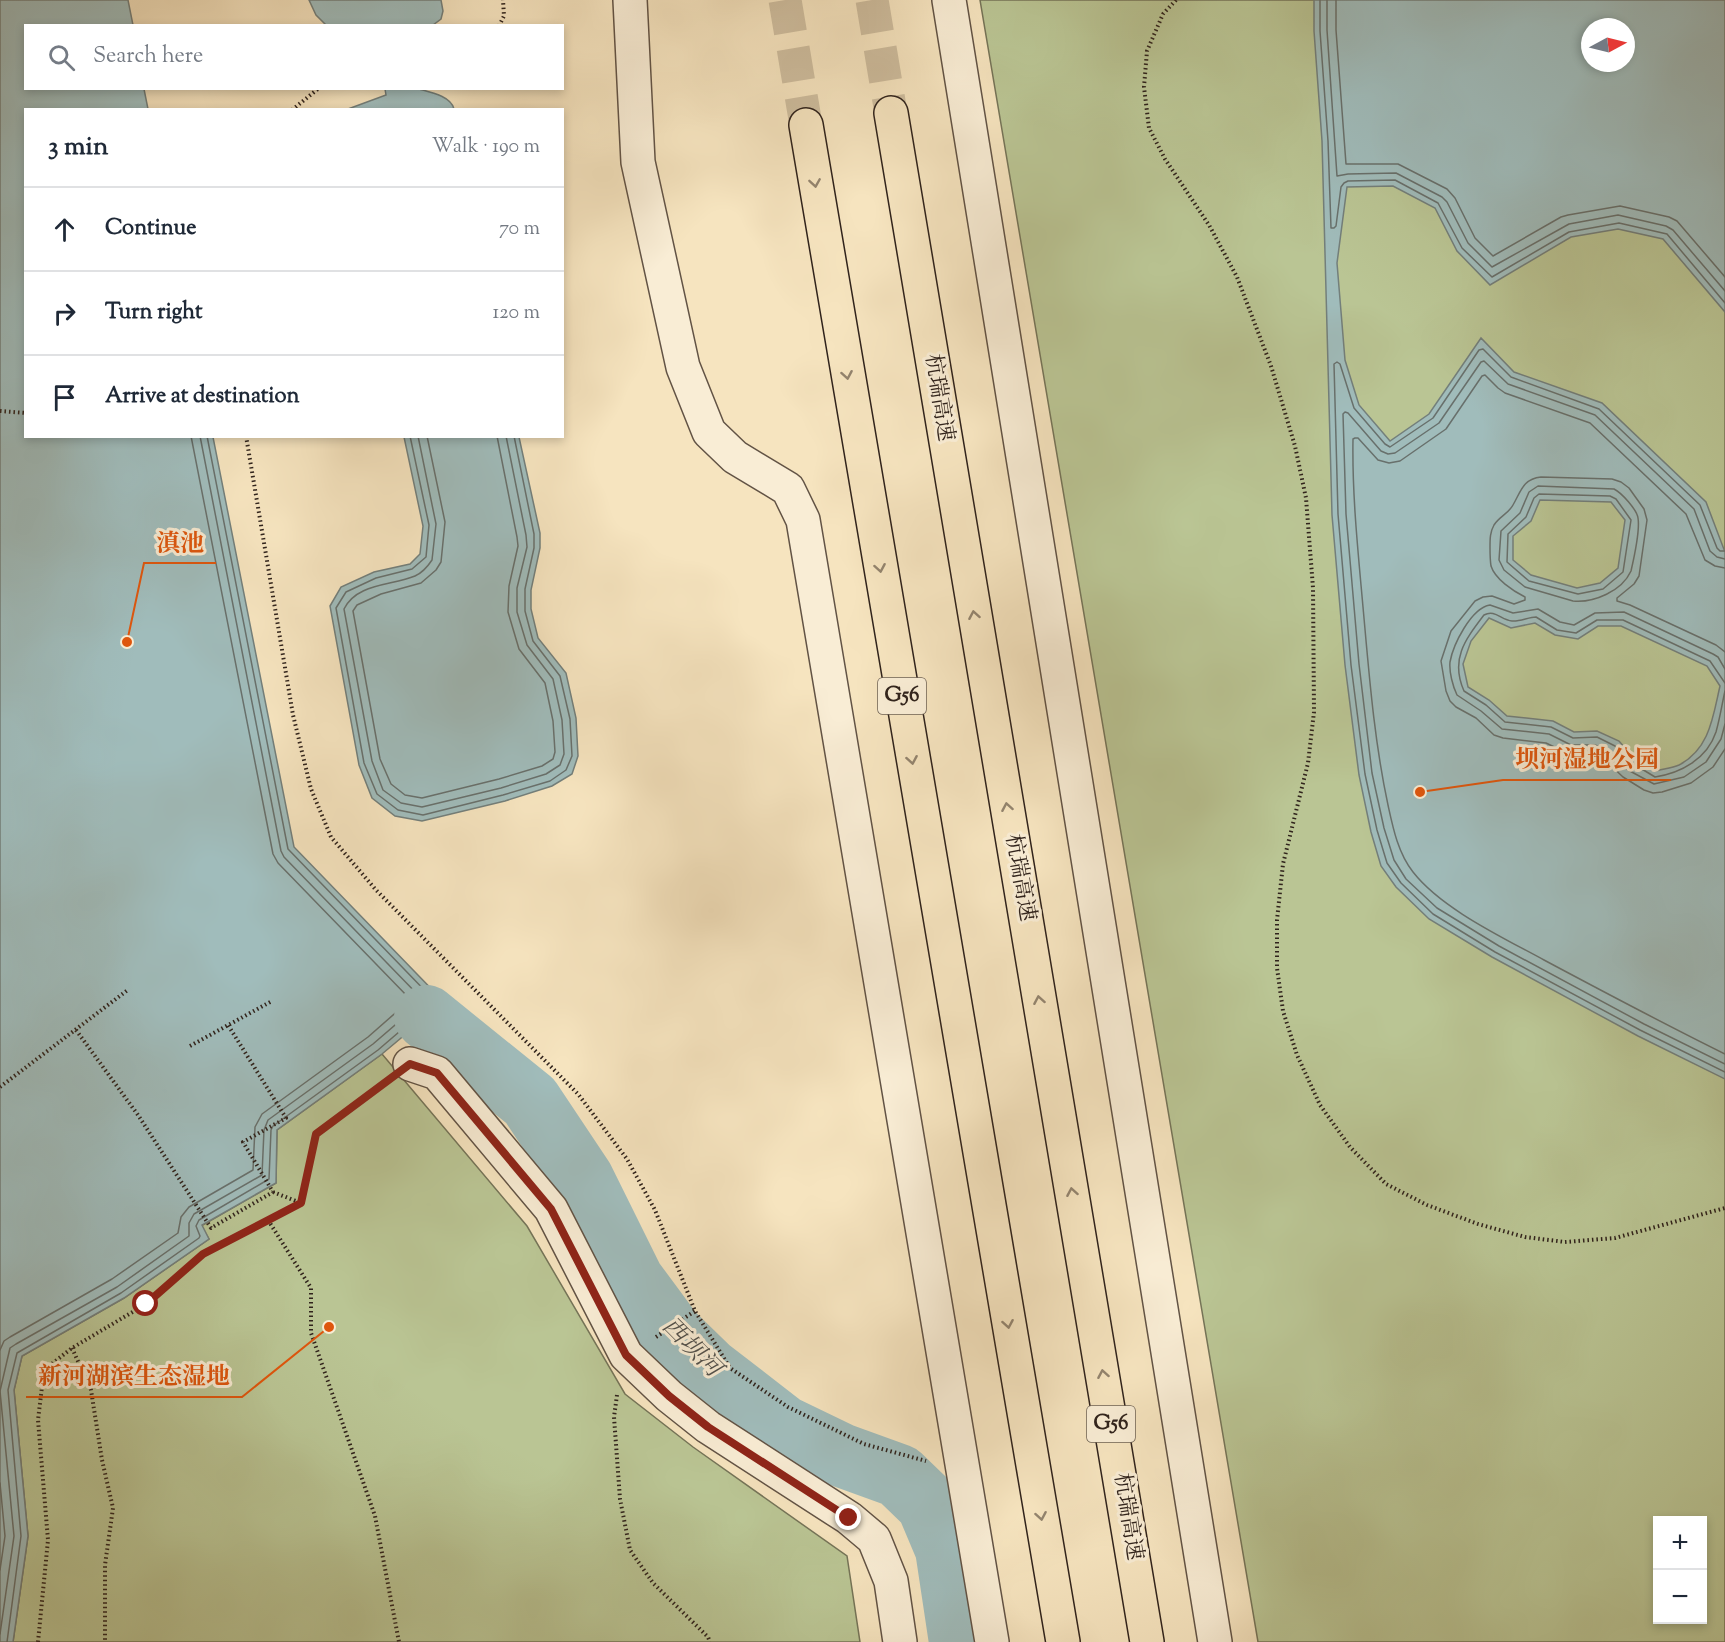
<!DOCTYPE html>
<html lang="en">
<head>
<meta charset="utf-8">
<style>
	body { margin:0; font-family:"Sorts Mill Goudy","Noto Serif SC",serif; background:#f2f2f3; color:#1f2937 }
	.controls { position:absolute; right:18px; bottom:18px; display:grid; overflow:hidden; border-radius:0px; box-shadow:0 3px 9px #0003 }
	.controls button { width:54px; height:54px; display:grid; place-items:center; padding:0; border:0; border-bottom:2px solid #e0e1e3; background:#fff; color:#1f2937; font:30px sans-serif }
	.compass { position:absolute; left:1581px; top:18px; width:54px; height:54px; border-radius:50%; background:#fff; box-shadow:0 3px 9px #0003; rotate:83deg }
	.stop { position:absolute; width:18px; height:18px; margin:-14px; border:4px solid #8f2418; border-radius:50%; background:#fff }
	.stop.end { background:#8f2418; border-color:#fff; box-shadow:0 2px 6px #0008 }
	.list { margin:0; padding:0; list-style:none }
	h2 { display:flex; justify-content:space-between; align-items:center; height:78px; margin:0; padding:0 24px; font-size:26px }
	h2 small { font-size:20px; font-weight:400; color:#747a83 }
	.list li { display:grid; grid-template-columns:39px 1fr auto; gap:18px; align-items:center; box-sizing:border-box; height:84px; padding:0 24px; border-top:2px solid #e0e1e3 }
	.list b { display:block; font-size:22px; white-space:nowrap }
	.list em { font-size:20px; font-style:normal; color:#747a83 }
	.icon { flex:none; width:33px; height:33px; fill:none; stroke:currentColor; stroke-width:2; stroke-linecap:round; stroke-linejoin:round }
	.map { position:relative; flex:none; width:1725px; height:1642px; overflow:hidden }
	.search { position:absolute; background:#fff; box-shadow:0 3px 9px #0003; left:24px; top:24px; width:540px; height:66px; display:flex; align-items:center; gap:15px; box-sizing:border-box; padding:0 21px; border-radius:0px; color:#747a83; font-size:22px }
	.panel { position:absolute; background:#fff; box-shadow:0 3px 9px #0003; left:24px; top:108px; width:540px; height:330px; border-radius:0px }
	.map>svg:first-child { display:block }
	.green { fill:#bac594; stroke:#757458; stroke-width:1.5; fill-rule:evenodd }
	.water { fill:#a0bcbb; stroke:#737f7b; stroke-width:1.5; fill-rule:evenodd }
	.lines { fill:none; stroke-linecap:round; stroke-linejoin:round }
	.shore { stroke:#68706c; stroke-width:1.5 }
	.river { stroke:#a0bcbb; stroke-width:64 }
	.highway-tunnel { stroke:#cebd9e; stroke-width:33; stroke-dasharray:33 16; stroke-linecap:butt }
	.minor-casing { stroke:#625345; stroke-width:36 }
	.highway-casing { stroke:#30231c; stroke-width:36 }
	.path { stroke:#30231c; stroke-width:4; stroke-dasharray:1.5 3; stroke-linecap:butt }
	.minor { stroke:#f9edd5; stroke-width:33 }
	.highway { stroke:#f6e4bf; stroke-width:33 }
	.oneway { stroke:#93846e }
	.route { stroke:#8f2418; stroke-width:8 }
	.labels { text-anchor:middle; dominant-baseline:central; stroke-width:6; stroke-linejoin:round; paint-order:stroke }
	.shield { fill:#f9edd5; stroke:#6c6054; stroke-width:1.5 }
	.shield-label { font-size:21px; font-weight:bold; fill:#30231c }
	.street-label { font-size:22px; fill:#30231c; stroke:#f9edd5 }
	.water-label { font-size:24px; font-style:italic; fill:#52514c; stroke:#f9edd5 }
	.leader { fill:none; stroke:#df560d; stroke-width:2 }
	.callout-dot { fill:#df560d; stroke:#f9edd5; stroke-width:2 }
	.callout-label { font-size:24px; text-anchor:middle; font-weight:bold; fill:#df560d; stroke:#f9edd5; stroke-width:6; stroke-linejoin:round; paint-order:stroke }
</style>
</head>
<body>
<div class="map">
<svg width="1725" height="1642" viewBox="0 0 1725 1642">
	<rect width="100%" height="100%" fill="#f6e4bf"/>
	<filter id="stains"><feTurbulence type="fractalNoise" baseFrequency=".00333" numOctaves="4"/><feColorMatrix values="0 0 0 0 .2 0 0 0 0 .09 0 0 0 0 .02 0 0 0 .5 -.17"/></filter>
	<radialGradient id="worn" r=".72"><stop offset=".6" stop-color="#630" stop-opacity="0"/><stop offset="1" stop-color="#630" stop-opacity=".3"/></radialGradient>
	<!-- green -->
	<path class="green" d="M980 0H1725V1642H1258ZM1590 27H1626V63H1590ZM1658 1520H1702V1620H1658Z
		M382 1054 527 1226 625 1394 693 1447 847 1556 860 1642H13L28 1536 14 1390 22 1356 124 1298 209 1239 201 1226 276 1183 277 1130Z"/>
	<!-- water -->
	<path class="water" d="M0 0H128L133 25 26 26V88L144 89 148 109 26 110V436L213 437 294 847 444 1002 382 1054 277 1130 276 1183 202 1225 209 1239 124 1298 22 1356 14 1390 28 1536 13 1642H0Z
		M309 0H441L443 11 441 19 433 25H326L316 15Z
		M1314 0H1725V312L1663 239 1618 229 1571 237 1490 285 1457 251 1435 208 1393 186 1347 187 1337 263 1345 360 1359 405 1390 441 1429 414 1481 338 1514 372 1602 403 1706 502 1725 552V1079L1638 1036 1492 957 1429 919 1396 887 1381 866 1371 832 1359 775 1345 665 1332 515 1322 141 1314 31ZM1590 27H1626V63H1590ZM1540 500 1611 502 1625 520 1618 568 1600 583 1577 588 1531 575 1513 560V536L1531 521ZM1489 618 1511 628 1535 623 1555 635 1578 639 1598 626H1621L1707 666 1720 686C1713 716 1710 749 1679 765 1672 768 1663 769 1656 771L1635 759 1619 741 1597 731 1574 732 1553 721 1507 716 1489 700 1468 687 1463 664 1471 641Z
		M385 89C395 88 409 86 419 89 430 92 451 96 454 109H348L386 95Z
		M404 437H519L540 533V548L531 590V609L538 638 566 673 576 718 578 756 572 774 552 786 505 801 422 821 395 816 372 798 359 765 330 606 341 587 374 572 410 564 420 554 423 526Z"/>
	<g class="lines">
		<!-- shore -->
		<path class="shore" d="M1320 0V31L1328 141 1331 228H1334L1336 226 1341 187 1344 183 1348 181 1395 180 1438 203 1462 248 1492 277 1569 232 1619 223 1667 234 1725 303
			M1327 0V30L1337 176 1348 174 1396 173 1442 197 1447 202 1468 243 1492 267 1569 224 1618 215 1666 226 1673 230 1725 291
			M1336 0V30L1346 164H1398L1447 189 1455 198 1475 238 1493 256 1561 217 1568 215 1620 206 1669 217 1677 221 1725 277
			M410 436 429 525 426 557 412 569 376 578 346 592 336 608 364 763 377 794 398 810 423 815 503 795 550 781 566 770 572 756 570 719 560 676 533 641 525 611V589L534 548V534L514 436
			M418 436 436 524 432 560C428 566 422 573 415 576 391 586 357 583 344 609L372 761 383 790 401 803 422 807 501 788 546 774 560 765 564 754 562 720 553 679 527 645 517 612V588L527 547 526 535 506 436
			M427 436 445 522 441 562 436 570 421 583 381 594 357 605 353 611 380 759 391 784 405 795 422 798 499 779 542 766 553 759 555 752 553 721 545 683 519 649 508 612 509 586 518 546 517 537 497 436
			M1538 486 1614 489C1622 493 1637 510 1638 518 1640 530 1634 558 1631 571 1622 591 1594 603 1573 601L1525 587 1504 570 1499 560 1501 531 1520 513 1529 492Z
			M1539 494 1610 496 1616 499 1631 520 1623 572 1603 589 1578 594 1529 581 1507 562 1508 534 1526 517 1534 498Z
			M1725 551H1720L1717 548 1700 505 1599 409 1511 377 1483 349 1479 350 1433 418 1390 447 1385 444 1354 408 1340 364 1337 362 1334 364 1338 514 1351 665 1365 774 1377 830 1387 863 1401 883 1433 914 1495 952 1640 1030 1725 1072
			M1725 559 1717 557 1710 551 1694 509 1595 415 1508 384 1484 361 1481 362 1439 423 1395 453 1388 454 1381 451 1348 413 1345 412 1343 414 1346 514 1359 664 1372 773 1384 828 1394 860 1406 879 1437 908 1499 946 1644 1024 1725 1064
			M1725 568 1715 566 1705 560 1686 514 1590 423 1505 393 1498 388 1485 375 1482 376 1446 429 1400 461 1389 463 1378 460 1358 438H1355L1353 439C1352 495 1358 551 1363 607 1369 673 1374 740 1388 805 1393 828 1398 853 1413 872 1442 909 1502 937 1544 960 1604 992 1664 1024 1725 1054
			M1725 652 1716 645 1630 605 1617 601V598L1634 584 1639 576 1647 520 1644 509 1629 488 1621 482 1612 479 1541 477C1523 479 1521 491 1513 505 1509 513 1499 517 1494 525 1490 532 1490 539 1490 547 1490 553 1490 560 1491 566 1495 579 1513 591 1525 597V600L1514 604 1492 596 1483 597 1475 601 1451 631 1441 661 1446 691 1450 701 1456 707 1476 718 1494 735 1503 738 1546 743 1569 754H1593L1605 760 1623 777 1644 790 1653 793 1662 792 1691 783 1713 767 1725 749
			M1725 669 1718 657 1713 654 1624 612 1595 613 1574 625 1560 622 1538 609 1513 613 1490 605C1471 608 1453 645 1450 662 1449 672 1453 687 1457 695L1481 711 1502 729 1549 734 1571 745H1595L1611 752 1628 770 1654 784 1684 777 1706 762 1721 739 1725 724
			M1725 683 1710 661 1623 620H1597L1576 633 1557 630 1536 617C1529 617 1519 622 1512 621 1501 620 1495 609 1484 615 1465 640 1450 659 1464 691L1486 705 1505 722 1551 727 1573 738 1597 737 1615 746 1632 763 1655 777C1681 773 1707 759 1716 732 1720 718 1722 704 1725 691
			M0 1350 4 1341 10 1337 112 1279 178 1233 181 1217 189 1207 253 1170 255 1127 262 1114 368 1037 409 1001V998L278 863 273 854 191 436
			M0 1483 5 1536 0 1570
			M0 1634 14 1536 0 1391 10 1348 16 1344 117 1287 189 1236V1223L194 1214 262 1175 264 1130 268 1120 373 1044 423 1001 422 999 284 857 281 851 200 436
			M7 1642 21 1536 8 1390 17 1353 121 1293 199 1238 200 1236 196 1226 199 1220 269 1179 271 1130 273 1126 378 1050 434 1002 433 999 288 849 207 436"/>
		<!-- river -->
		<path class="river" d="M426 1017 530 1101 582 1179 632 1280 672 1334 708 1369 783 1427 841 1455 899 1476 928 1504 947 1549 961 1642"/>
		<!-- highway-tunnel -->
		<path class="highway-tunnel" d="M785 0 806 125
			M872 0 891 113"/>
		<defs>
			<path id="minor" d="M630 0 638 162 683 367 709 432 735 457 788 489 803 520 992 1642
				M949 0 1215 1642
				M410 1064 437 1073 551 1209 626 1355 669 1396 708 1427 849 1518 874 1539 891 1581 900 1642"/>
			<path id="highway" d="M891 113 1147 1642
				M806 125 1063 1642"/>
		</defs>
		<!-- minor casing -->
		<use href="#minor" class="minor-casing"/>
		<!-- highway casing -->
		<use href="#highway" class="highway-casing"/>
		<!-- path -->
		<path class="path" d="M1176 0 1163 14 1147 51 1144 87 1149 128 1165 159 1209 225 1237 277 1271 366 1295 446 1306 498 1313 588 1314 712 1308 763 1283 864 1277 920V968L1283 1011 1297 1055 1320 1105 1350 1147 1386 1184 1427 1205 1478 1224 1525 1237 1565 1242 1615 1238 1725 1208
			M499 26 504 16 503 0
			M292 110 319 88
			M0 411 26 413
			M246 436 293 715 311 789 331 837 376 890 578 1094 627 1159 655 1210 695 1311 730 1368 788 1407 864 1444 926 1461
			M76 1030 138 1115 211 1228 273 1192 243 1142 286 1118 228 1025
			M190 1046 272 1001
			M0 1087 129 989
			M273 1192 301 1203
			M268 1220 311 1288V1333L375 1516 399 1642
			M656 1337 695 1311
			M72 1348 91 1390 102 1460 113 1508 105 1565V1642
			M617 1395 614 1417 620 1499 630 1550 653 1583 708 1637 710 1642
			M38 1642 48 1540 38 1420 44 1370 72 1348 146 1304 203 1254 301 1203 316 1134 384 1083"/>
		<!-- minor -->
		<use href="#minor" class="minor"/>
		<!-- highway -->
		<use href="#highway" class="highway"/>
	</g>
	<!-- one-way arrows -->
	<defs><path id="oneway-chevron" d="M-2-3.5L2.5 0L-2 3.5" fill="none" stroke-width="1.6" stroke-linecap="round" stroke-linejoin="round" transform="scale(1.5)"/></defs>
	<g class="oneway">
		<use href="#oneway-chevron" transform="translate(815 183) rotate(81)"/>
		<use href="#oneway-chevron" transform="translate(847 375) rotate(80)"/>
		<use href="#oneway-chevron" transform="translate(880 568) rotate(80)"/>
		<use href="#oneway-chevron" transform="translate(974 615) rotate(-100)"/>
		<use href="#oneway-chevron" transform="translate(912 760) rotate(80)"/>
		<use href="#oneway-chevron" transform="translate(1007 807) rotate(-100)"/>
		<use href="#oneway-chevron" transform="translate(1039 1000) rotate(-100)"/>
		<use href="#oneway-chevron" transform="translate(1072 1192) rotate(-100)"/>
		<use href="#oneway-chevron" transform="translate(1008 1324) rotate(80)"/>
		<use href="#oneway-chevron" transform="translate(1103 1374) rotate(-100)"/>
		<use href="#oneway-chevron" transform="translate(1041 1516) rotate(80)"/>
	</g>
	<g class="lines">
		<!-- route -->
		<path class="route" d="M146 1304 203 1254 301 1203 316 1134 410 1064 437 1073 551 1209 626 1355 669 1396 708 1427 849 1518"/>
	</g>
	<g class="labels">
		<!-- shield labels -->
		<g class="shield">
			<rect x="878" y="678" width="48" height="36" rx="4.5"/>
			<rect x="1087" y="1406" width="48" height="36" rx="4.5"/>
		</g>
		<g class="shield-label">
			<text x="902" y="696">G56</text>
			<text x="1111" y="1424">G56</text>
		</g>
		<!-- street labels -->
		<g class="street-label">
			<text transform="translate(938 398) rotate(81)">杭瑞高速</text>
			<text transform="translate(1019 878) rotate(80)">杭瑞高速</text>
			<text transform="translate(1127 1517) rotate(81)">杭瑞高速</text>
		</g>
		<!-- water labels -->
		<g class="water-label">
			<text transform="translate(691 1348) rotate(45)">西坝河</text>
		</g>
	</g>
	<!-- callouts -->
	<path class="leader" d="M127 642L144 563H216M1420 792L1503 780H1671M329 1327L242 1397H26"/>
	<g class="callout-dot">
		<circle cx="127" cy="642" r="6"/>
		<circle cx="1420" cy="792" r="6"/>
		<circle cx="329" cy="1327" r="6"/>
	</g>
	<g class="callout-label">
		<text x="180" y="551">滇池</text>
		<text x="1587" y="767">坝河湿地公园</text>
		<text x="134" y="1384">新河湖滨生态湿地</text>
	</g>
	<rect width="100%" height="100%" filter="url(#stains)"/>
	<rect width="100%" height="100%" fill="url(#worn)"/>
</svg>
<div class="controls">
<button>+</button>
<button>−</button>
</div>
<svg class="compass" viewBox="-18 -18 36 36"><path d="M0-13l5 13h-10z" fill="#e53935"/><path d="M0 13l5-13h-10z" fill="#747a83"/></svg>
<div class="stop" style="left:146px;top:1304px"></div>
<div class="stop end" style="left:849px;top:1518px"></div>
<div class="search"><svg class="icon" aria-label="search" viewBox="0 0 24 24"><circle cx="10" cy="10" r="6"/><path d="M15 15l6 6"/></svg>Search here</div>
<section class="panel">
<h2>3 min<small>Walk · 190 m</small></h2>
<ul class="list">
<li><svg class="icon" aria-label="ahead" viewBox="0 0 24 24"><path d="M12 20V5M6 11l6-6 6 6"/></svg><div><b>Continue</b></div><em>70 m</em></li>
<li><svg class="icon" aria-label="right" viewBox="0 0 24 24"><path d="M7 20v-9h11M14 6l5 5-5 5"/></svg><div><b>Turn right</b></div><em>120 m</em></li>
<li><svg class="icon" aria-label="arrive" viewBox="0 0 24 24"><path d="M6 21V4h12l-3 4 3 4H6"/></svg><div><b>Arrive at destination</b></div></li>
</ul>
</section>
</div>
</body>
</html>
